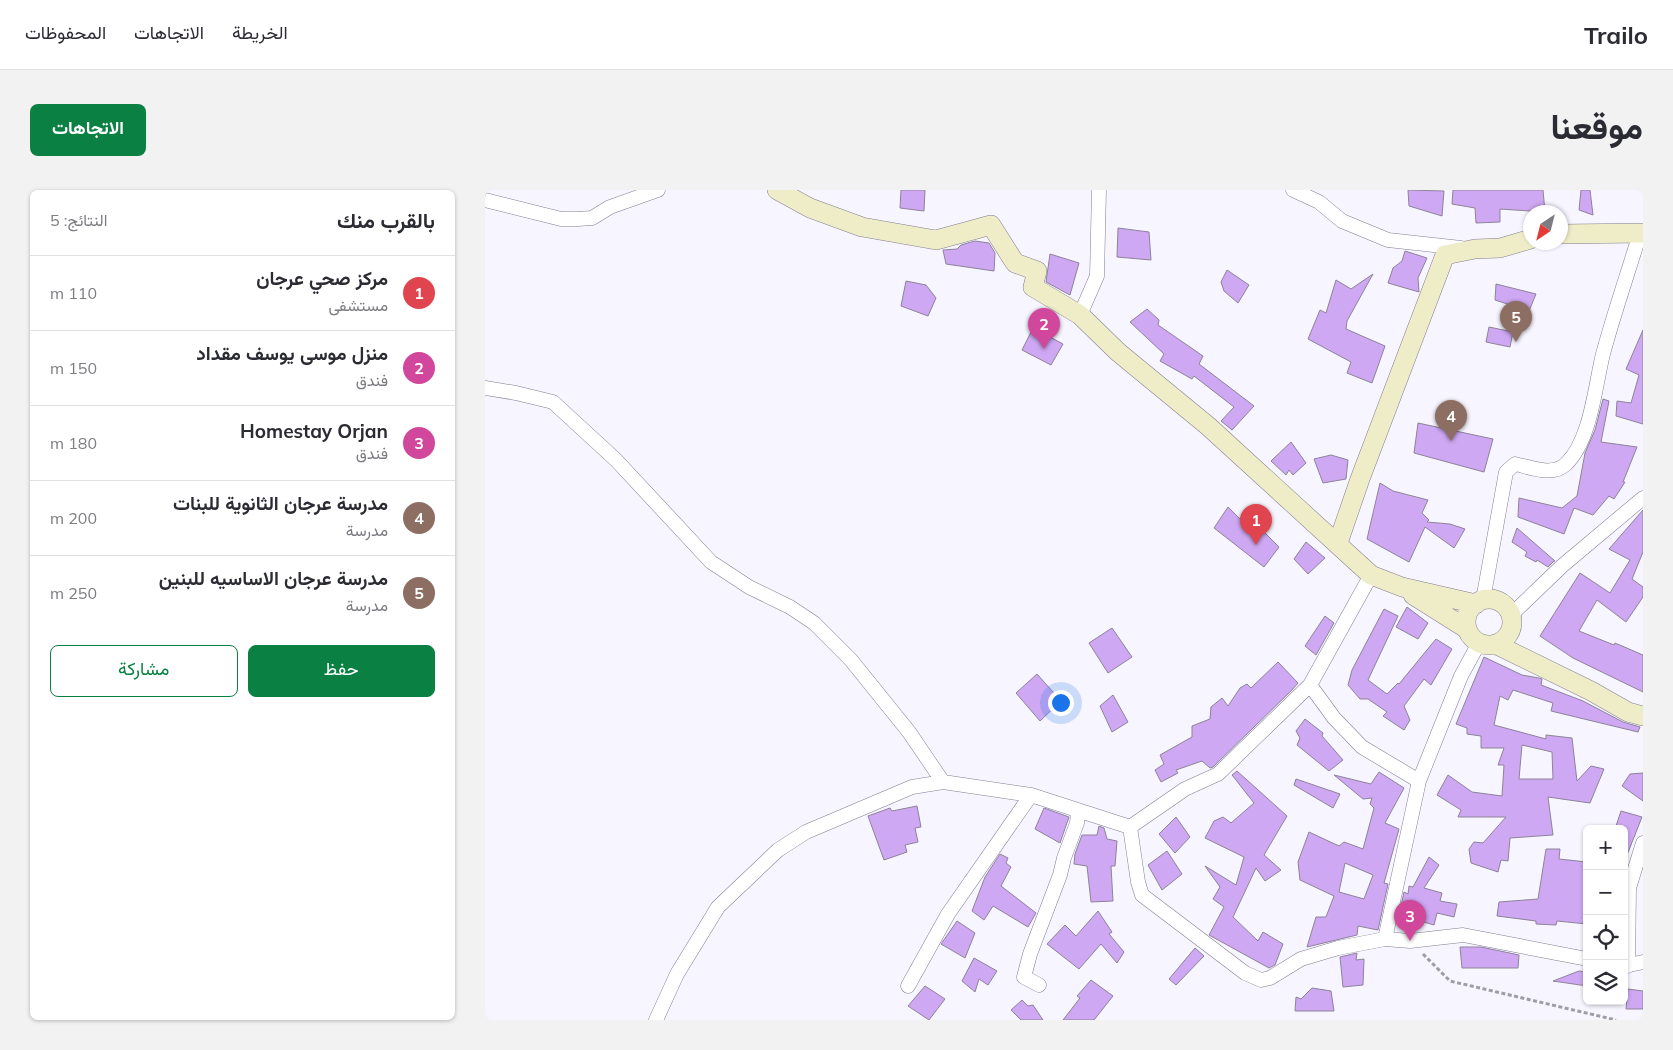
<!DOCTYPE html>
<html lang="ar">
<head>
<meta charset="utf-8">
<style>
	body { margin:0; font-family:Mulish,Vazirmatn,sans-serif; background:#f2f2f3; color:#2b2b33; direction:rtl }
	.controls { position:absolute; right:15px; bottom:15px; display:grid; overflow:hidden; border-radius:8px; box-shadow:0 1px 4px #0004 }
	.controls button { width:45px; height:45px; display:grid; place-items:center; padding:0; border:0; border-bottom:1px solid #e1e1e2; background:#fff; color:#2b2b33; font:25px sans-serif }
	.compass { position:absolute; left:1038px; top:15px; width:45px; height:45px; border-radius:50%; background:#fff; box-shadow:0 1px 4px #0004; rotate:215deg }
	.you { position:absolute; left:575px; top:512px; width:18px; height:18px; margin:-12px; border:4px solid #fff; border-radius:50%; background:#1a73e8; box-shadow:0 0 0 8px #1a73e833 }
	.badge { display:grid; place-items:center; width:32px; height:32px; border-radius:50%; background:#0b8043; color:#fff; font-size:16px; font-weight:700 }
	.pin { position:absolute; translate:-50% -41px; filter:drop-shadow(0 1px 2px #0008) }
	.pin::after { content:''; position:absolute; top:26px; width:18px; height:15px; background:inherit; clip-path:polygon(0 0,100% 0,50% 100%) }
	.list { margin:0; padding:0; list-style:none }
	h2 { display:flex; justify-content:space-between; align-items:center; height:65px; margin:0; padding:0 20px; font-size:21px }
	h2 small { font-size:16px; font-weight:400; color:#7c7c81 }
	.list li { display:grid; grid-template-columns:32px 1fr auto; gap:15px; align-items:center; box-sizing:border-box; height:75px; padding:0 20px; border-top:1px solid #e1e1e2 }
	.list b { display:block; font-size:19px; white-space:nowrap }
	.list p { margin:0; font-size:16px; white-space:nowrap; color:#7c7c81 }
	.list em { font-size:16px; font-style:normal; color:#7c7c81 }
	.actions { display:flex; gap:10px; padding:15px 20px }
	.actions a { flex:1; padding:11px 0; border:1px solid #0b8043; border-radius:8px; text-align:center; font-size:18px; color:#0b8043 }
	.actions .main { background:#0b8043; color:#fff }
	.icon { flex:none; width:28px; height:28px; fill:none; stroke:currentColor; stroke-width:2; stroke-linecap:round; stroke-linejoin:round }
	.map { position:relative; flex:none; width:1158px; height:830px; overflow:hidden; direction:ltr; border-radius:8px }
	header { display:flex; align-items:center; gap:30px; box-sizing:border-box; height:70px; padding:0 25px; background:#fff; border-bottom:1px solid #e1e1e2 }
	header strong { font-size:24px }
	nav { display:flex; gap:28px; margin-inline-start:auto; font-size:18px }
	.intro { display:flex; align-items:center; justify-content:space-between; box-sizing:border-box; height:120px; padding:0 30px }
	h1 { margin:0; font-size:35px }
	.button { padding:12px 22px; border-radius:8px; background:#0b8043; color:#fff; font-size:18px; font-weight:700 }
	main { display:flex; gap:30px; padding:0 30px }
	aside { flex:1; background:#fff; border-radius:8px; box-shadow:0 1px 4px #0004 }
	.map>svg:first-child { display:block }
	.building { fill:#cea8f3; stroke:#8d8398; fill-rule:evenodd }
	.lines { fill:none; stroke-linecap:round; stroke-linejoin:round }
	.street-casing { stroke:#837e93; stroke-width:15 }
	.secondary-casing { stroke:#837e93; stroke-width:20 }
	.path { stroke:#9e9ca5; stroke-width:3; stroke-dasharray:4 2.5; stroke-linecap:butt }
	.street { stroke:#fff; stroke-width:14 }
	.secondary { stroke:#efedc8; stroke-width:19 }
</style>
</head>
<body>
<header>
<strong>Trailo</strong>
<nav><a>الخريطة</a><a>الاتجاهات</a><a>المحفوظات</a></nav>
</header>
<div class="intro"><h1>موقعنا</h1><a class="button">الاتجاهات</a></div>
<main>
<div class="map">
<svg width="1158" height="830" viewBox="0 0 1158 830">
	<rect width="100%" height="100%" fill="#f7f5ff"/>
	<!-- building -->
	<path class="building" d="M416 0H440L439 21 415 18Z
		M923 0 959 1 957 26 924 16Z
		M968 0H1058L1060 22 1015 19V32L991 33 990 18 967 14Z
		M1096 0H1105L1108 25 1094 20Z
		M633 38 664 42 666 70 632 67Z
		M490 51 504 53 510 63 509 81 461 74 458 60 472 59 476 55Z
		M920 61 942 68 933 88 934 102 903 93 908 78 917 71Z
		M565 64 594 73 585 105 561 92Z
		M742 80 764 95 753 113 739 101 736 92Z
		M888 84 862 131 861 139 900 156 887 193 862 183 866 172 823 149 835 120 841 123 851 90 866 99Z
		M421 91 441 95 451 108 443 126 416 116Z
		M1011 94 1051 104 1044 121 1010 110Z
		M662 119 674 130 673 135 718 166 714 174 769 216 747 240 736 231 749 217 709 186 707 189 675 171 679 164 645 132Z
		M1004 137 1028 142 1025 157 1001 152Z
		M548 138 578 154 566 175 537 160Z
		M1158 140V234L1131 226 1132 211 1146 213 1154 185 1141 179Z
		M1118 209 1124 211 1116 252 1152 257 1138 292H1140L1129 309 1124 306 1108 325 1089 318 1079 344 1033 327 1034 308 1077 318 1092 306 1100 263 1110 240Z
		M933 233 1008 249 999 282 929 263Z
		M806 252 821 273 808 285 804 280 801 285 786 271Z
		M846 265 863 270 861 289 838 293 829 269Z
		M895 293 908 301 943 310 937 323 944 330 942 332 965 334 980 339 969 358 940 337 924 372 882 349Z
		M743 317 755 329 760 323 794 357 779 377 729 338Z
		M1158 320V362L1147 389 1158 397V407L1141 432 1112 410 1094 441 1129 455 1130 453 1158 465V502L1088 468 1055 446 1095 383 1125 403 1145 370 1124 359Z
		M1032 338 1070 371H1069L1063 377 1052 370 1051 372 1040 366 1042 362 1027 352Z
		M821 352 840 368 823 384 809 369Z
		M922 417 943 433 933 449 911 437Z
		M899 419 913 426 883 490 902 504 913 493 914 494 951 449 967 459 946 495 939 489 919 516 925 530 919 540 898 526 902 522 883 509H875L863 495 867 480Z
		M840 426 849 433 831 465 820 456Z
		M627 438 647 467 623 483 604 453Z
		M999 467 1037 485 1054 488 1057 489 1056 495 1098 511 1138 532 1155 537 1153 542 1066 521 1068 513 1028 500 1023 510 1015 506 1009 535 1061 549V545L1087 548 1092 591 1106 576 1119 579 1105 613 1063 607 1068 645 1025 648 1023 671 1016 670 1013 682 986 673 984 659 989 652 998 653 1021 627H973L976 620 952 605 963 585 987 602 1017 606 1019 575H1013L1019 558H996V546L982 544V538L971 534ZM1037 555 1067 562 1068 589H1034Z
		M793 472 813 493 807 500 728 577 725 578 717 571 691 580 693 583 676 592 670 580 679 574 675 565 707 547V536L725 529 726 517 737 508 743 516 755 498 762 494 766 498Z
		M552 484 576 511 555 531 531 503Z
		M628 505 643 532 627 542 615 516Z
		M820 529 838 543 837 546 858 570 844 581 812 555 815 548 811 541Z
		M752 581 802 626 779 665 796 680 780 691 771 678 748 727 773 751 778 742 798 754 790 775 784 778 724 745 739 717 728 709 735 697 720 676 751 695 759 667 720 648 729 631 738 627 746 633 769 613 747 585Z
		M894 582 919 598 900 633 914 639 899 693 903 694 893 740 873 736 872 745 822 757 831 727H841L849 706 815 690 813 672 824 642 854 656 859 652 878 659 889 618 885 614 887 608 878 609 849 585 886 594ZM860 673 888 685 879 709 854 702Z
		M1158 583V611L1137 596 1145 584Z
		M811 589 855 604 848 618 809 595Z
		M432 616 436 637 430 638 433 652 420 655 422 662 399 670 383 626 405 618 407 621Z
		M559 618 584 627 575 653 550 639Z
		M1136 621 1157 627 1140 670 1139 639H1130Z
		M691 627 705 647 690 663 674 644Z
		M614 636 619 638 622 649 632 651 630 676H626L628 711 606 712 602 676 589 674 590 664 597 645H612Z
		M1061 659H1075L1074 669 1102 672V734L1072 731 1071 735 1051 734V731L1012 726 1014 712 1053 709Z
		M682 661 697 684 677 700 663 675Z
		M515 664 523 668 521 673 526 677 516 696 551 723 543 737 508 716 499 730 487 721 500 687Z
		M944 667 954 675 939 698 957 703 955 711 972 714 969 727 952 723 949 735 914 725 919 702 923 704 924 696 928 697Z
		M613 721 627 742 624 744 639 762 632 773 616 754 594 779 562 754 580 735 591 746Z
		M472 731 490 743 480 768 456 754Z
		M975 757H996L1034 765 1033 778H977Z
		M710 758 719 766 691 795 684 789Z
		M872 763 871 770 879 769 878 795 858 797 855 767Z
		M489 768 512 781 503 795 494 789 490 802 477 791Z
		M1094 781 1102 782V796L1068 791Z
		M606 790 628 806 609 830H578L595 808 592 806Z
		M440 796 460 809 444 830 423 816Z
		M827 798 846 801 849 821H810L811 807 816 809Z
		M1143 799 1158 801V819H1141Z
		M537 810 543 816 548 815 558 830H536L526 820Z"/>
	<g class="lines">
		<defs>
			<path id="street" d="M808 0 834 12 857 31 903 50 976 58
				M0 10 76 29H93L107 28 125 17 173 0
				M595 125 612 86 614 0
				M0 198 31 203 68 212 131 270 226 372 264 397 305 417 329 433 366 470 424 542 458 592
				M998 410 1021 282 1030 274C1045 277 1067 287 1081 274 1106 250 1110 196 1118 164 1129 123 1143 83 1155 43
				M1026 425 1077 376 1158 308
				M825 495 849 528 877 557 934 591
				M645 637 653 692 657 705 760 783 776 790 785 788 816 769 853 758 900 749 925 751 978 745 1102 769
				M900 749 934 591 976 486 994 453
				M1139 776 1158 772
				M1143 776 1144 698 1158 653
				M554 795 539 787 545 764 575 685 579 668 592 633 593 621
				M423 796 463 724 546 605
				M171 830 192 784 233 717 293 660 321 642 427 597 458 592 546 605 645 637 700 599 733 584 825 495 886 385"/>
			<path id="secondary" d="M292 0 325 18 377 37 451 50 506 35 530 73 552 81 548 97 595 125 633 162 723 236 886 385 917 397 991 414
				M1076 44 1158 43
				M853 353 875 289 960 65 990 59 1015 58 1046 49
				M928 405 982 439
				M981 432a23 23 0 1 1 46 0a23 23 0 1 1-46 0Z
				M1010 454 1106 501 1143 522 1158 526"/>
		</defs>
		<!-- street casing -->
		<use href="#street" class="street-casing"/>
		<!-- secondary casing -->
		<use href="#secondary" class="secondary-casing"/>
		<!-- path -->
		<path class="path" d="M938 764 965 791 1131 830"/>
		<!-- street -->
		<use href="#street" class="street"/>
		<!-- secondary -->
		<use href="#secondary" class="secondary"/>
	</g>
</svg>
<div class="controls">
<button>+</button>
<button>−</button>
<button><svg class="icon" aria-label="locate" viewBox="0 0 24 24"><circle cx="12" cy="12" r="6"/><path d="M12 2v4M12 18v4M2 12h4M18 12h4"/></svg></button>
<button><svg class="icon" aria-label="layers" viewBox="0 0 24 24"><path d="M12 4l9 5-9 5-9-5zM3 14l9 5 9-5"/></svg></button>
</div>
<svg class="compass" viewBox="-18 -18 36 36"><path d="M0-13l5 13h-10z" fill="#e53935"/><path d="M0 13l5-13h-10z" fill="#7c7c81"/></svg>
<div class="you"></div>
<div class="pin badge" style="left:771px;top:355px;background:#e0444e">1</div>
<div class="pin badge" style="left:559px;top:159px;background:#d1479c">2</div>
<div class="pin badge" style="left:925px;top:751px;background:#d1479c">3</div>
<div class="pin badge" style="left:966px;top:251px;background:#8d6e63">4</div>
<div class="pin badge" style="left:1031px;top:152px;background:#8d6e63">5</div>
</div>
<aside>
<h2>بالقرب منك<small>النتائج: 5</small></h2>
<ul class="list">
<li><span class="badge" style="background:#e0444e">1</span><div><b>مركز صحي عرجان</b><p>مستشفى</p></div><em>110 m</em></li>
<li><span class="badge" style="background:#d1479c">2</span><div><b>منزل موسى يوسف مقداد</b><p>فندق</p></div><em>150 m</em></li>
<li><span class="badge" style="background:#d1479c">3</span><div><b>Homestay Orjan</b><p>فندق</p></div><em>180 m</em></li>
<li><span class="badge" style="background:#8d6e63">4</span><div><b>مدرسة عرجان الثانوية للبنات</b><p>مدرسة</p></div><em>200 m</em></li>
<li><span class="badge" style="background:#8d6e63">5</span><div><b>مدرسة عرجان الاساسيه للبنين</b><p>مدرسة</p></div><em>250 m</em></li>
</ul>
<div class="actions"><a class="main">حفظ</a><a>مشاركة</a></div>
</aside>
</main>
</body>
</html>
